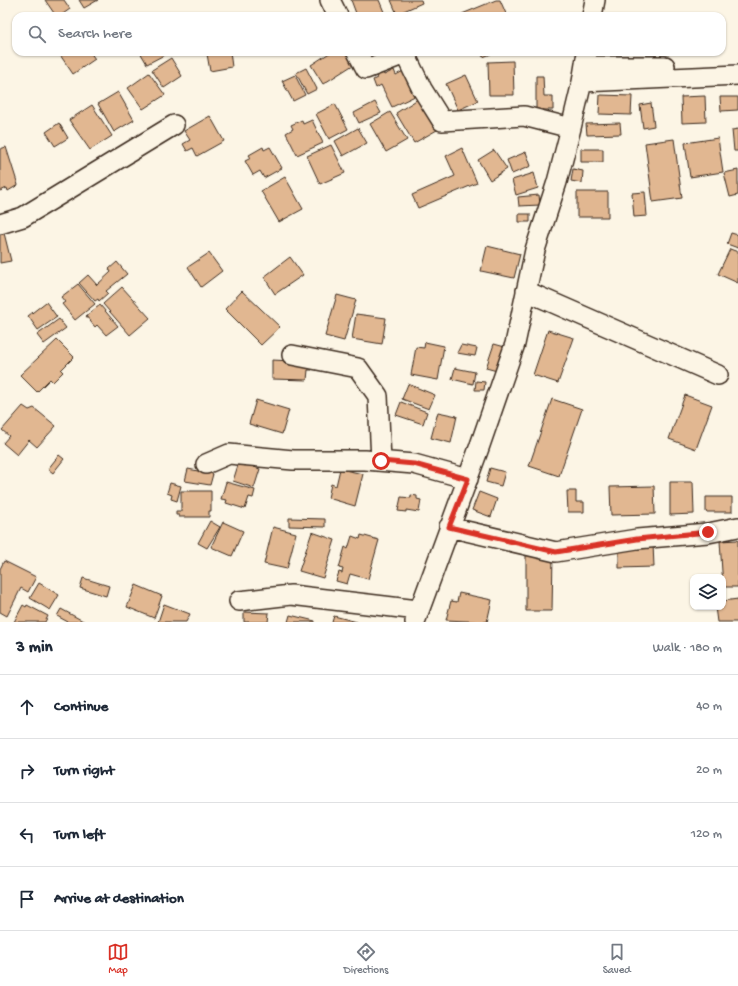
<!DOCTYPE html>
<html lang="en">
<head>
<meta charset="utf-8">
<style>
	body { margin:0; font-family:"Gochi Hand",sans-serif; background:#f2f2f3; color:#1f2937 }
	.controls { position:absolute; right:12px; bottom:12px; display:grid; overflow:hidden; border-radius:8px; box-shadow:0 1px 3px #0004 }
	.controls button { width:36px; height:36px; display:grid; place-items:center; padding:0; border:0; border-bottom:1px solid #e0e1e3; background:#fff; color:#1f2937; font:20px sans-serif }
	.stop { position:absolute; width:12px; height:12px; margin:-9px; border:3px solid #d93025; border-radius:50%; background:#fff }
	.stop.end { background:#d93025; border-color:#fff; box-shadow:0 1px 4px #0008 }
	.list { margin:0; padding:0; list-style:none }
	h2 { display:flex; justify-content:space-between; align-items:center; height:52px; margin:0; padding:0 16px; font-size:17px }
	h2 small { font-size:13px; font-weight:400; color:#747a83 }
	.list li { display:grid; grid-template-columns:26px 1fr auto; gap:12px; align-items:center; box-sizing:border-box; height:64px; padding:0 16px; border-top:1px solid #e0e1e3 }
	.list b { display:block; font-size:15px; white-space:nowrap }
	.list em { font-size:13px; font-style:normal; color:#747a83 }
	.icon { flex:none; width:22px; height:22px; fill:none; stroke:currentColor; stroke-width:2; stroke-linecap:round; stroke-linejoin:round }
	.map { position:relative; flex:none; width:738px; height:622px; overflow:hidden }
	.search { position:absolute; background:#fff; box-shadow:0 1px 3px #0004; left:12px; right:12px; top:12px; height:44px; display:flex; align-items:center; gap:10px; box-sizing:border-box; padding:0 14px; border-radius:12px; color:#747a83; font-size:15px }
	.sheet { height:308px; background:#fff }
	nav { display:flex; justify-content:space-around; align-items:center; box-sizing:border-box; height:56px; border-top:1px solid #e0e1e3; background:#fff; font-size:11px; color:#747a83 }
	nav a { display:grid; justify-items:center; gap:2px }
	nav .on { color:#d93025 }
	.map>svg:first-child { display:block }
	.building { fill:#e1b791; stroke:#3b2a1e }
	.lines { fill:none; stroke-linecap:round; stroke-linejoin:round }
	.minor-casing { stroke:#3b2a1e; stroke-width:22 }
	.minor { stroke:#fcf5e5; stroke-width:19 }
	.route { stroke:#d93025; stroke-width:5 }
</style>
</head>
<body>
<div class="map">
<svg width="738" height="622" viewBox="0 0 738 622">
	<rect width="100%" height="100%" fill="#fcf5e5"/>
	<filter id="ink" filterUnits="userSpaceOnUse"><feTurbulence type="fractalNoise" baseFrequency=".025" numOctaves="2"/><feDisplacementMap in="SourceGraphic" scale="8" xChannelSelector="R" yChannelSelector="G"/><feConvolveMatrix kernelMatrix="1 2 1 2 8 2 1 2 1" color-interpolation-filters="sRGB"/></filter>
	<g filter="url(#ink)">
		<!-- building -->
		<path class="building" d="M45 0H64L70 9 60 16H56Z
			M79 0H98L84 8Z
			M351 0H379L384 12 374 16H357Z
			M391 0H421L422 3 397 14Z
			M496 0H500L507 16H463L462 14Z
			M58 52H90L95 59 73 74Z
			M140 52H168V53L147 64Z
			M216 52H230L232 67 210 71 207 54Z
			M331 52H345L353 65 323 84 311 65Z
			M481 52H496L483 57Z
			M171 58 182 76 164 88 152 70Z
			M513 61 514 95H489L488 62Z
			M306 68 317 89 307 94 296 73Z
			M394 70 396 75 405 70 417 95 392 107 381 85 376 88 373 80 377 78 375 74 382 71 384 75Z
			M149 73 165 95 143 109 128 88Z
			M295 75 305 95 293 101 282 81Z
			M466 75 478 101 458 110 446 84Z
			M536 76H543L544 96H553V110H536Z
			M118 92 134 120 114 132 98 104Z
			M600 95 632 96 631 115 599 114Z
			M705 96 706 122 682 123 681 97Z
			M720 97H738V110L721 111Z
			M418 99 437 130 414 143 396 113Z
			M375 102 381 113 359 123 354 113Z
			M651 103 654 126 643 128 640 105Z
			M335 104 348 129 329 139 316 114Z
			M92 105 112 136 90 150 69 120Z
			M390 112 407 140 386 152 370 124Z
			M210 116 224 141 197 156 193 148 187 151 183 144 190 140 184 131Z
			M302 120 303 124 312 120 323 143 297 155 286 133 293 129 291 125Z
			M59 123 68 138 55 146 46 132Z
			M620 123 621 134 587 135 586 124Z
			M358 128 367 143 343 156 335 141Z
			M738 129V151H734L732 130Z
			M718 138 723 172 690 177 685 143Z
			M674 139 682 198 653 202 645 143Z
			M331 145 345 173 320 184 307 156Z
			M6 147 18 185 8 191 7 188 0 191V149Z
			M263 147 264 150 270 147 282 168 264 178 260 171 253 175 245 161 251 158 249 155Z
			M462 148 477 183 418 208 412 195 455 176 446 156Z
			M581 149H603V162H581Z
			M494 150 507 169 490 180 478 160Z
			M526 152 531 166 512 174 507 160Z
			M573 169 583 171 582 183 571 181Z
			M738 170V195L730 197 724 173Z
			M534 173 538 188 516 195 512 180Z
			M285 177 303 209 279 222 261 191Z
			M577 192H608V217H577Z
			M645 192 647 216 634 217 632 193Z
			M539 195 540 205 519 206 518 197Z
			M519 214H530V222H519Z
			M4 233 11 261 0 263V234Z
			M731 233 738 235V248L727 244Z
			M487 246 520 254 514 278 481 271Z
			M730 249 738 252V283L718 274Z
			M209 253 222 271 201 287 188 267Z
			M290 257 303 275 275 294 264 277Z
			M117 262 127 274 106 291 108 293 99 301 98 299 95 301 79 283 88 275 97 285 111 272 109 269Z
			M78 284 95 304 75 320 62 304 65 302 61 297Z
			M122 287 150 318 130 335 103 304Z
			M242 291 280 327 261 345 225 309Z
			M337 295 356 300 344 341 325 336Z
			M46 302 57 317 38 330 28 316Z
			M100 305 118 326 106 335 97 325 95 327 86 316Z
			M356 314 386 318 382 344 352 339Z
			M59 319 66 328 44 344 37 335Z
			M548 330 574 338 558 383 533 375Z
			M57 340 74 357 61 370 63 372 53 382 50 379 37 392 20 375Z
			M425 342 444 346 438 380 411 375 416 347 424 348Z
			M494 344 505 347 497 371 486 368Z
			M461 345 477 348 475 356 457 353Z
			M272 360 313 362 312 370H308L307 380 272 379Z
			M455 368 475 372 473 384 452 379Z
			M476 381 485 382 484 390H475Z
			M408 384 435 395 429 409 402 399Z
			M685 395 712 405 696 449 669 439Z
			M552 399 582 409 559 476 529 466Z
			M256 400 289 410 282 434 249 424Z
			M401 402 427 412 423 424 396 415Z
			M23 406 29 410 34 408 56 426 37 447 29 440 17 455 3 443 9 436 2 430Z
			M438 412 457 416 451 443 431 438Z
			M59 455 64 459 53 473 48 469Z
			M239 462 260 469 254 488 233 481Z
			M490 468 505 472 501 486 486 482Z
			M188 469 213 474 210 485 185 481Z
			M340 469 363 474 355 506 328 498 331 484 336 486Z
			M226 482 255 490 253 498 249 497 245 509 226 503 227 500 221 499Z
			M670 482H693L694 514 670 515Z
			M170 483 181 486 177 501 171 499 172 495 167 493Z
			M654 486 655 514 611 515 610 487Z
			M181 491H211V511H209V517H179V515H176V511H181Z
			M567 491H576V502H584V512H568Z
			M479 492 497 499 491 517 472 510Z
			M411 495 417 496V499L421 500 419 512 406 510V512L398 511 401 497 411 498Z
			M706 497H732V512H706Z
			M289 518 325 519V527L289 526Z
			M210 521 220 527 207 548 198 543Z
			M223 522 243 531 232 556 211 547Z
			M273 527 296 533 287 569 264 564Z
			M312 532 335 540 323 578 299 571Z
			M361 535 379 540 368 579 350 574 347 584 336 581 339 572 342 573 343 569 339 568 345 547 348 549 352 536 360 539Z
			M738 540V587H723L720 541Z
			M653 544 654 567 619 568V546Z
			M526 554H553L552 611H526Z
			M4 561 36 577 28 592 21 588 7 616 0 612V569Z
			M83 578 109 586 106 596 80 588Z
			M39 583 59 595 50 610 30 598Z
			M136 585 162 596 154 618 127 607Z
			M459 593 492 600 487 622 446 620 451 601 457 602Z
			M738 599V622H717L715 607H723V601Z
			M164 604 190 614 186 622H158Z
			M23 605 26 607 27 605 48 616 45 622H14Z
			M61 609 85 622H68L57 616Z
			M244 612 269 613 268 622H244Z
			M290 615 315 621V622H288Z
			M334 616 357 622H332Z"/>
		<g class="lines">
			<defs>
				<path id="minor" d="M330 0 338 16
					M592 16 595 0
					M357 52 366 69 405 54 422 89 442 121 524 116 571 128
					M585 66H665
					M582 82 738 75
					M0 224 23 217 174 125
					M526 291 718 375
					M292 355 358 368 378 396 381 461
					M206 464 229 454 293 460H365L414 464 468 479
					M449 527 556 552 637 539 708 533 738 527
					M239 601 291 595 418 610
					M415 622 479 448 515 344 535 250 557 182 571 128 582 82 587 52"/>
			</defs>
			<!-- minor casing -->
			<use href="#minor" class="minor-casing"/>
			<!-- minor -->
			<use href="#minor" class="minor"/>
		</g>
	</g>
	<g class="lines" filter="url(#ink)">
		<!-- route -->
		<path class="route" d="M381 461 414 464 468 479 449 527 556 552 637 539 708 532"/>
	</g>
</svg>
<div class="controls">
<button><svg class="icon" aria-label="layers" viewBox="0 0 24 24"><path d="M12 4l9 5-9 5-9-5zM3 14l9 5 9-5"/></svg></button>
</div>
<div class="stop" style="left:381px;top:461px"></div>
<div class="stop end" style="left:708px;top:532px"></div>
<div class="search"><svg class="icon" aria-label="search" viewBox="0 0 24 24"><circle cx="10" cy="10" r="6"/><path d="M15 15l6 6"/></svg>Search here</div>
</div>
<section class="sheet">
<h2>3 min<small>Walk · 180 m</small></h2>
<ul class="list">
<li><svg class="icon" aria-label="ahead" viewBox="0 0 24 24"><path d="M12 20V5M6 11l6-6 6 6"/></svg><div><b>Continue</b></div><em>40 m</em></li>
<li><svg class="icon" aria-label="right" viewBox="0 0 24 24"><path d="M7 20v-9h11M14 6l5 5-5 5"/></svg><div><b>Turn right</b></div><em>20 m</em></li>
<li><svg class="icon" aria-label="left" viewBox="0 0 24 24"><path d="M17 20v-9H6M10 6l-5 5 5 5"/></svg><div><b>Turn left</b></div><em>120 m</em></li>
<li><svg class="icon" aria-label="arrive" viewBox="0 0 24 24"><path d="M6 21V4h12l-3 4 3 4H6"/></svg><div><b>Arrive at destination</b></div></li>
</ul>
</section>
<nav>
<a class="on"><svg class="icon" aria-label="map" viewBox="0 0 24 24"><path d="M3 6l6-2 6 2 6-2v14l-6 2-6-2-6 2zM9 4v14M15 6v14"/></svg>Map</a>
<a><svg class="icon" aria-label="directions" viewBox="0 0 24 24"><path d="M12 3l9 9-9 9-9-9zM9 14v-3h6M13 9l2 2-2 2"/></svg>Directions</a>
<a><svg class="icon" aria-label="saved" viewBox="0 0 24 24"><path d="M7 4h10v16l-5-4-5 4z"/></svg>Saved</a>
</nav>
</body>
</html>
